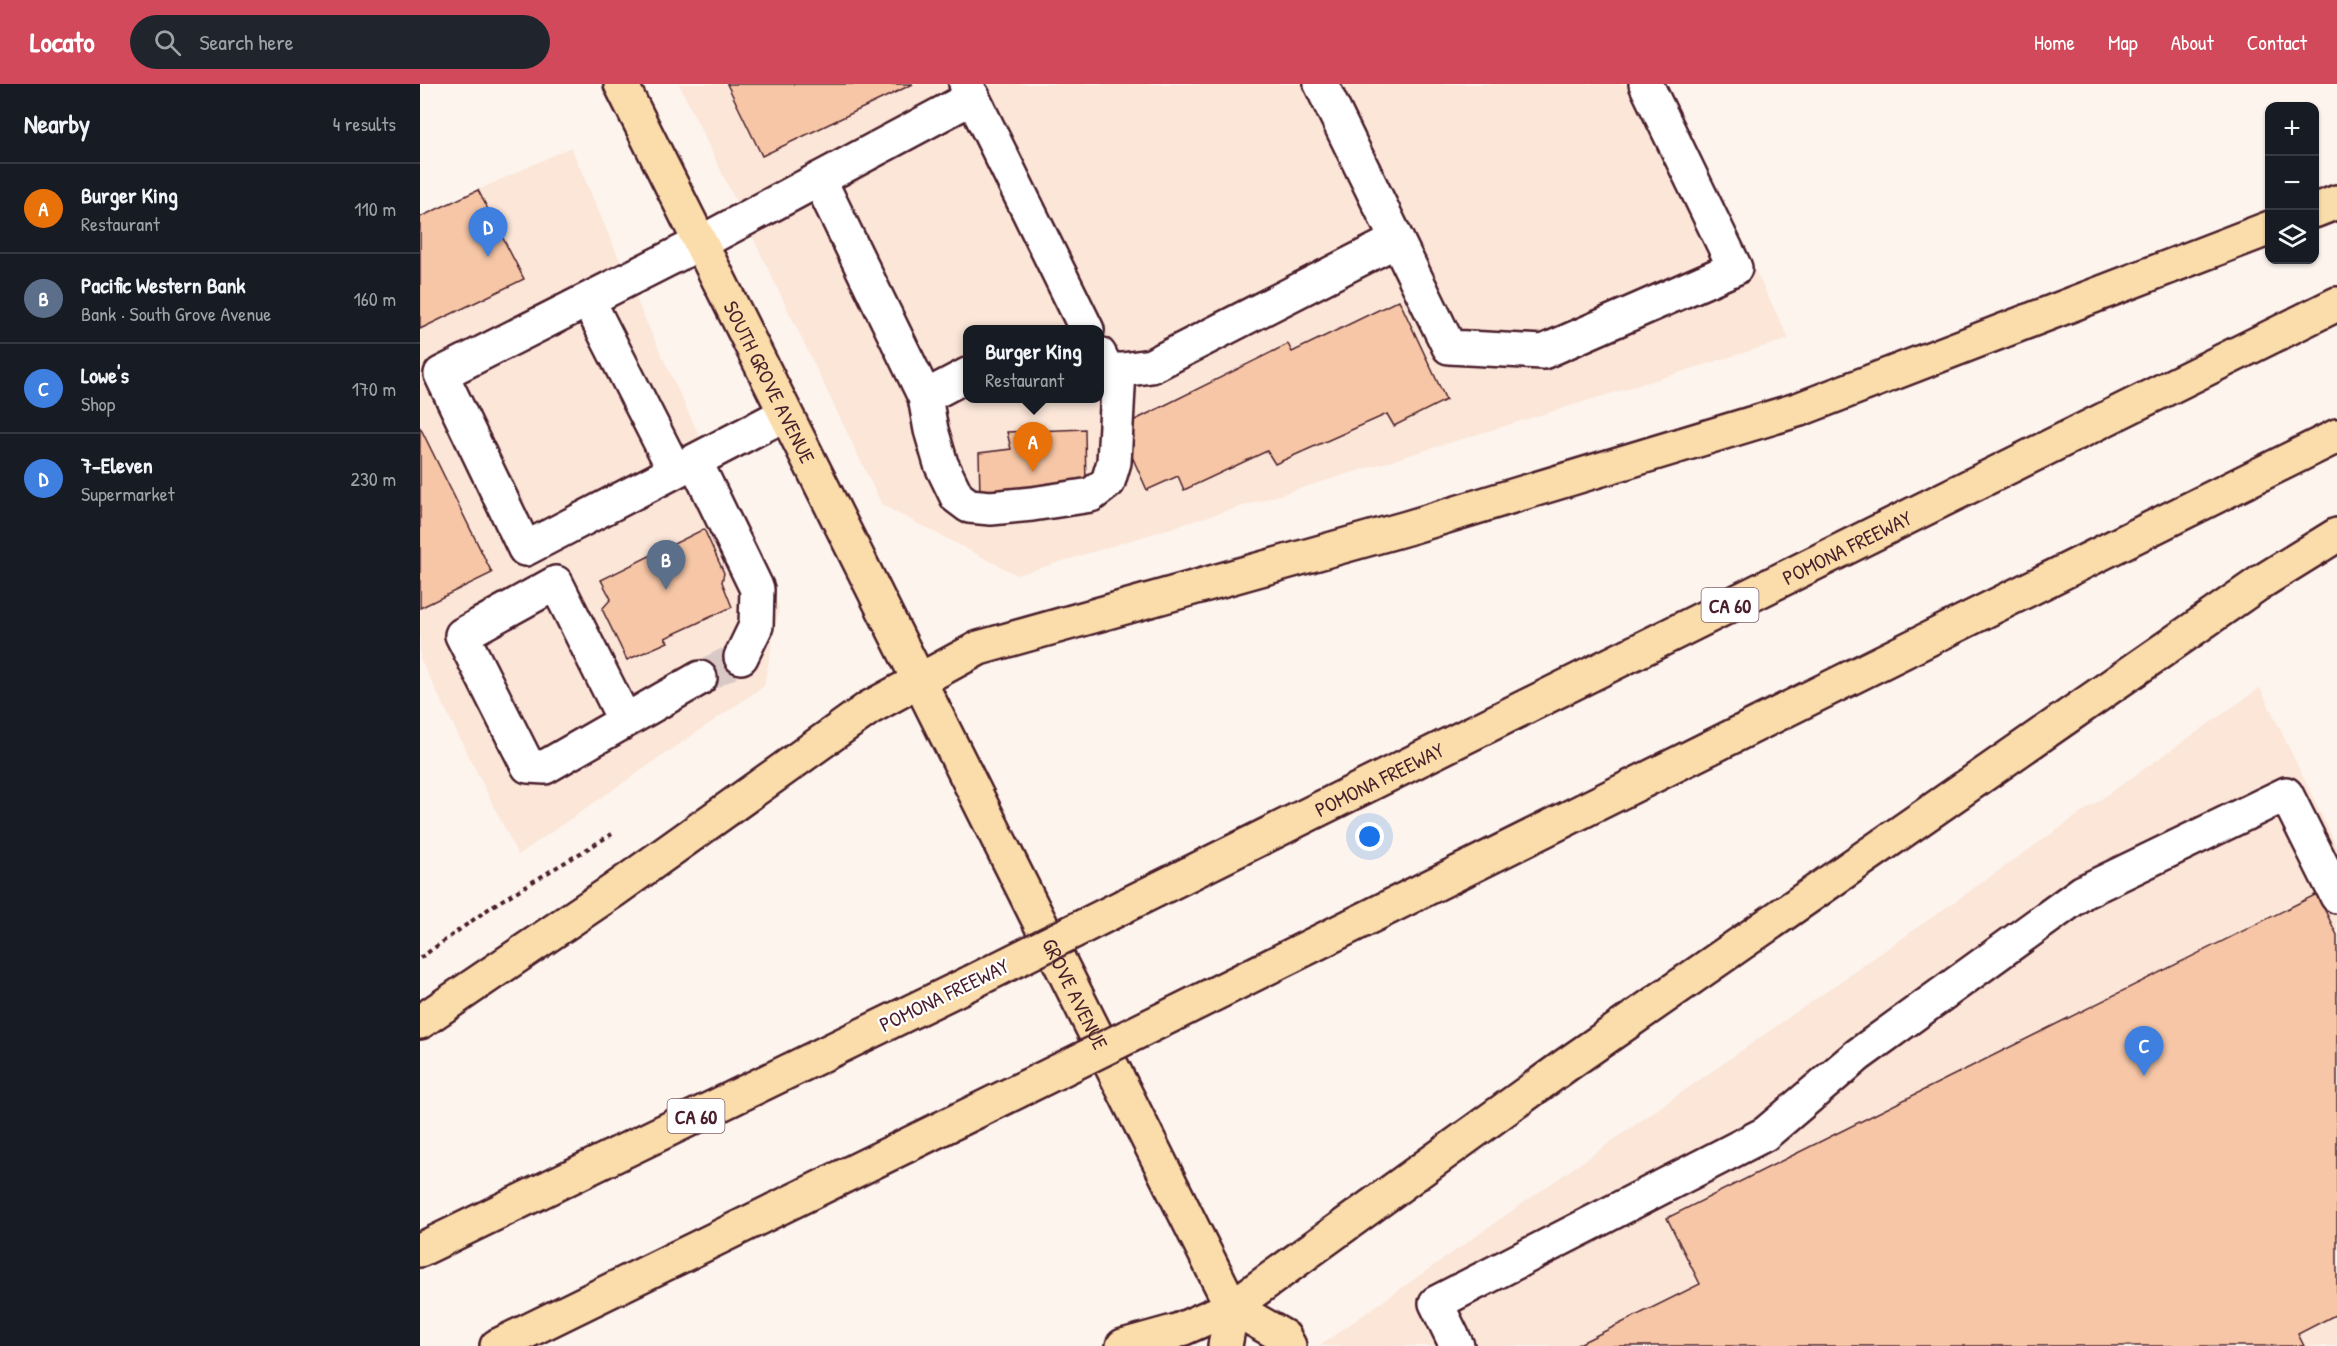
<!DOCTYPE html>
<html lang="en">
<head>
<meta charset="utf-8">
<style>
	body { margin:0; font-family:"Patrick Hand",sans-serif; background:#20242c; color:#f1f3f6 }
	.controls { position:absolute; right:18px; top:18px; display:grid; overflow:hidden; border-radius:12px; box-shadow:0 2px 4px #0004 }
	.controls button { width:54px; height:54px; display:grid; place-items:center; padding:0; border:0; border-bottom:2px solid #363941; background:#171b24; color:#f1f3f6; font:30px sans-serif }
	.you { position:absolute; left:950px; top:753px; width:21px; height:21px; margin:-15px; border:4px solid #fff; border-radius:50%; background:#1a73e8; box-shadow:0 0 0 9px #1a73e833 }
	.badge { display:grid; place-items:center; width:39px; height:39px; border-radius:50%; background:#d1495b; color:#fff; font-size:20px; font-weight:700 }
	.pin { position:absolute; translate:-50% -50px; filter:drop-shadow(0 2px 3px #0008) }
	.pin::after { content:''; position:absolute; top:32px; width:21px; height:18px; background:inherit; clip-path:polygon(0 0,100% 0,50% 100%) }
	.popup { position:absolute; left:543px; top:241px; width:141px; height:78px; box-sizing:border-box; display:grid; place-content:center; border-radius:12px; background:#171b24; filter:drop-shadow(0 2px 4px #0005); font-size:20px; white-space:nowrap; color:#9ea1a6 }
	.popup b { font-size:22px; color:#f1f3f6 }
	.popup::after { content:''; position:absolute; left:50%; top:100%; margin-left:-12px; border:12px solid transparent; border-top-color:#171b24 }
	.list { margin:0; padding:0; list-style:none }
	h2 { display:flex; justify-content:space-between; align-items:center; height:78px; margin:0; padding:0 24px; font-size:26px }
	h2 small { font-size:20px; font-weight:400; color:#9ea1a6 }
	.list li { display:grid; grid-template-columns:39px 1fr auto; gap:18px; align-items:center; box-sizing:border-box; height:90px; padding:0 24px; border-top:2px solid #363941 }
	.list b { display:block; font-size:22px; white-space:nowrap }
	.list p { margin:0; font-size:20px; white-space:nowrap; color:#9ea1a6 }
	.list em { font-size:20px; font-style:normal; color:#9ea1a6 }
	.icon { flex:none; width:33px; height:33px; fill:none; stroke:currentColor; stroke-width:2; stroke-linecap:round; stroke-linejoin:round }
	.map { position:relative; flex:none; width:1917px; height:1262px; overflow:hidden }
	header { display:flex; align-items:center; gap:36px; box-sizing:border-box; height:84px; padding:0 30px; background:#d1495b; color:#fff }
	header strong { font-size:28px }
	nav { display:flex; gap:33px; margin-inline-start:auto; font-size:21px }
	.search { width:420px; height:54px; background:#20242c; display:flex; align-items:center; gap:15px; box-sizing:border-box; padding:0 21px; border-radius:33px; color:#9ea1a6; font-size:22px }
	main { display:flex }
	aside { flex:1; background:#171b24 }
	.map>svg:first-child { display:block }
	.built { fill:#fbe6d8; fill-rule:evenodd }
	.building { fill:#f6c6a6; stroke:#4a1f2b; stroke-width:1.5 }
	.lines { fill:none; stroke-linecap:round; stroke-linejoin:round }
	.minor-tunnel { stroke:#d9c9c6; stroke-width:33; stroke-dasharray:33 16; stroke-linecap:butt }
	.minor-casing { stroke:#4a1f2b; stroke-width:38 }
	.major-casing { stroke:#4a1f2b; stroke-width:38 }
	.highway-casing { stroke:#4a1f2b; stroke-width:38 }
	.path { stroke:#4a1f2b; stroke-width:4; stroke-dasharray:4.5 4.5; stroke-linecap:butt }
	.minor { stroke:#fff; stroke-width:33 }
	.major { stroke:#faddab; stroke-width:33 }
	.highway { stroke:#faddab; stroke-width:33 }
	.highway-bridge-casing { stroke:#4a1f2b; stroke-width:38; stroke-linecap:butt }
	.highway-bridge { stroke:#faddab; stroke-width:33 }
	.labels { text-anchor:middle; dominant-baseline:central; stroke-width:4.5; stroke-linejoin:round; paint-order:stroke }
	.shield { fill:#fff; stroke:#80626b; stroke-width:1.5 }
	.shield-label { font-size:20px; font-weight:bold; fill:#4a1f2b }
	.street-label { font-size:21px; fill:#4a1f2b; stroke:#fff }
</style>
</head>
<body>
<header>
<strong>Locato</strong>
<div class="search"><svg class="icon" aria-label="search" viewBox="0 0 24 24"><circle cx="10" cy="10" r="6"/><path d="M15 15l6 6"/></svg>Search here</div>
<nav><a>Home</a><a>Map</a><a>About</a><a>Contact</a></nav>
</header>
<main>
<aside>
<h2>Nearby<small>4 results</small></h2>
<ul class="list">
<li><span class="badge" style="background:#e8710a">A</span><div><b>Burger King</b><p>Restaurant</p></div><em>110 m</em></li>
<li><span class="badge" style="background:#5c6f8a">B</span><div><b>Pacific Western Bank</b><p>Bank · South Grove Avenue</p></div><em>160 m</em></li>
<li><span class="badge" style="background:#3f7fe0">C</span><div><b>Lowe's</b><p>Shop</p></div><em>170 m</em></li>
<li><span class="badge" style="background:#3f7fe0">D</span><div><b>7-Eleven</b><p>Supermarket</p></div><em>230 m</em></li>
</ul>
</aside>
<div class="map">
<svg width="1917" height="1262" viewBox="0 0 1917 1262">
	<rect width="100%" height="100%" fill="#fdf4ed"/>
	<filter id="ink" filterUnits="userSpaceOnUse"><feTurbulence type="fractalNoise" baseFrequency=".0167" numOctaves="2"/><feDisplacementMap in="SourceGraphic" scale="12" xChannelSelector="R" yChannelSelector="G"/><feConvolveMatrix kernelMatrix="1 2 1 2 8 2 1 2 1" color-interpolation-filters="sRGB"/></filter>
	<g filter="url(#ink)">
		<!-- built -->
		<path class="built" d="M259 0H1243L1369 255 597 491 462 421ZM547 246H679V314H547Z
			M151 63 224 233 359 524 344 602 98 771 0 574V133Z
			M1840 604 1917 763V1262H899Z"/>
		<!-- building -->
		<path class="building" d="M307 0H493L342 72Z
			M58 106 104 195 0 245V133Z
			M979 216 1026 316 974 342 967 330 855 380 847 367 764 406 758 392 727 406 706 359 714 353 709 339 868 260 872 268Z
			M0 343 72 489 0 524Z
			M665 345 666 406 560 412 559 369 591 365 587 348Z
			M284 445 304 489 302 498 312 523 245 554 248 558 207 576 182 525 191 515 181 496Z
			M1897 810 1917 851V1230L1878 1250 1884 1262H1155L1280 1200 1247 1134Z"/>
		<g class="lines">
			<!-- minor-tunnel -->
			<path class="minor-tunnel" d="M280 594 321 573"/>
			<defs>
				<path id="minor" d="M546 0 667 246
					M901 0 1029 263 1123 268 1315 184 1226 0
					M399 95 505 313 547 291
					M168 216 255 387
					M679 270 688 288 731 282 977 156
					M505 313 511 346 521 380 537 413 549 422 571 424 612 420 671 411 688 398 694 378 699 286
					M365 330 105 465 21 290 280 159 553 13
					M275 377 337 505 336 542 321 573
					M205 637 136 499 42 551 108 682 125 683 280 594
					M1037 1262 1016 1219 1345 1050 1438 971 1663 808 1866 710 1917 812"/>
				<g id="major">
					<path id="s1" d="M201 0 812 1223"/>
					<path d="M812 1223 864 1253 869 1262"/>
					<path d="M805 1262 812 1223"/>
				</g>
				<g id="highway">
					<path d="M1894 127 1917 118"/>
					<path id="s2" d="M704 822 1917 220"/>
					<path d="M756 929 1917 352"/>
					<path d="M0 938 193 807 449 624 559 564 987 444 1380 325 1850 144"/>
					<path d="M0 1166 552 898"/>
					<path d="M77 1262 606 1003"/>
					<path d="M703 1262 757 1247 812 1223 1146 981 1841 498 1917 451"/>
				</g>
			</defs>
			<!-- minor casing -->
			<use href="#minor" class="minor-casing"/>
			<!-- major casing -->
			<use href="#major" class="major-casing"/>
			<!-- highway casing -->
			<use href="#highway" class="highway-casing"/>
			<!-- path -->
			<path class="path" d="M0 874 74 821 192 750"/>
			<!-- minor -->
			<use href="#minor" class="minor"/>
			<!-- major -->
			<use href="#major" class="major"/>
			<!-- highway -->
			<use href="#highway" class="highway"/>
			<defs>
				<path id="highway-bridge" d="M552 898 704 822
					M606 1003 756 929"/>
			</defs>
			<!-- highway-bridge casing -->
			<use href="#highway-bridge" class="highway-bridge-casing"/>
			<!-- highway-bridge -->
			<use href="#highway-bridge" class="highway-bridge"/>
		</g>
	</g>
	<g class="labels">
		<!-- shield labels -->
		<g class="shield">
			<rect x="1281.5" y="504" width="57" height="34" rx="4.5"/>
			<rect x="247.5" y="1015" width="57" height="34" rx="4.5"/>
		</g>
		<g class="shield-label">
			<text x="1310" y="521">CA 60</text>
			<text x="276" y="1032">CA 60</text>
		</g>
		<!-- street labels -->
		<g class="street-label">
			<text stroke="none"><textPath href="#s1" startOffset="333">SOUTH GROVE AVENUE</textPath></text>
			<text stroke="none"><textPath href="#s2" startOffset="807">POMONA FREEWAY</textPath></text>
			<text stroke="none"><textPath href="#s2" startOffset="285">POMONA FREEWAY</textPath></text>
			<text stroke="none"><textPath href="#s1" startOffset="1017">GROVE AVENUE</textPath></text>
			<text transform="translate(524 911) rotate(-26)">POMONA FREEWAY</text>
		</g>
	</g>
</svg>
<div class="controls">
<button>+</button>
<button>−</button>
<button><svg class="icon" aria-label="layers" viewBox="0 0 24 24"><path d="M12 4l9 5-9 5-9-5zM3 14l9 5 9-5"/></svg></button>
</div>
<div class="you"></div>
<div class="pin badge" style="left:613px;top:388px;background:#e8710a">A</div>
<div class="popup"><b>Burger King</b>Restaurant</div>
<div class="pin badge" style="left:246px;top:506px;background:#5c6f8a">B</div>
<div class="pin badge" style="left:1724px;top:992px;background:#3f7fe0">C</div>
<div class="pin badge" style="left:68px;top:173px;background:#3f7fe0">D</div>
</div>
</main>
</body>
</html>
